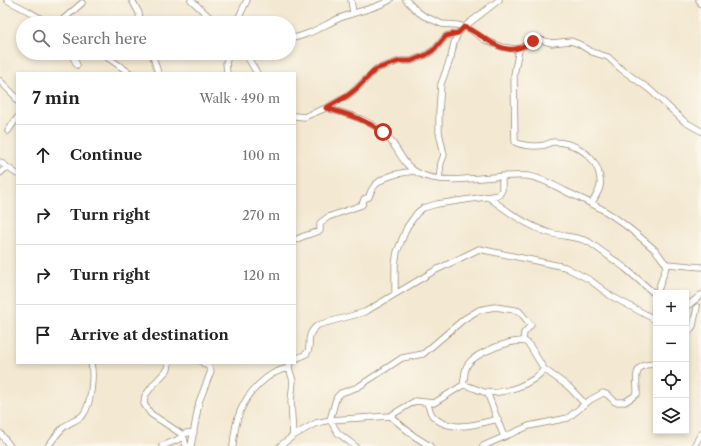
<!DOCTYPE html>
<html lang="en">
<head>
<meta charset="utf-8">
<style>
	body { margin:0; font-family:"Libre Caslon Text",serif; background:#f2f2f2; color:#222 }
	.controls { position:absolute; right:12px; bottom:12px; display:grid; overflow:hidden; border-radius:0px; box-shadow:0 2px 6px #0003 }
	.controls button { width:36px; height:36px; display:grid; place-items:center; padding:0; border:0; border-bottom:1px solid #e0e0e0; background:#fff; color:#222; font:20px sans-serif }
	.stop { position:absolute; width:12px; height:12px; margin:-9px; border:3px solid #c8321e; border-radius:50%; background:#fff }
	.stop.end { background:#c8321e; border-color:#fff; box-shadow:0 1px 4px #0008 }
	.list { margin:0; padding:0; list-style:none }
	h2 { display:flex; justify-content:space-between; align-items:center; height:52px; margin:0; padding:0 16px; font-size:17px }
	h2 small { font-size:13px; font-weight:400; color:#767676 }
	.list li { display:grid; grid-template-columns:26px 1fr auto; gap:12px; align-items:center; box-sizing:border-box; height:60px; padding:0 16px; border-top:1px solid #e0e0e0 }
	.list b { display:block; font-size:15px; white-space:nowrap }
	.list em { font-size:13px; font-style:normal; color:#767676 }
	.icon { flex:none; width:22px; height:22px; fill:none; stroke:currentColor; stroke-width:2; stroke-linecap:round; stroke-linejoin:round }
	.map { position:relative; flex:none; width:701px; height:446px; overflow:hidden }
	.search { position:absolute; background:#fff; box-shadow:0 2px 6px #0003; left:16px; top:16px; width:280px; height:44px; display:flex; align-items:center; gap:10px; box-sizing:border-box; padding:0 14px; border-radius:22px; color:#767676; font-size:15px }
	.panel { position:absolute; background:#fff; box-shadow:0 2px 6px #0003; left:16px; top:72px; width:280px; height:292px; border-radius:0px }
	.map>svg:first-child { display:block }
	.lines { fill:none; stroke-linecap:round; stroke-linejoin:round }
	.minor-casing { stroke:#978978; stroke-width:7 }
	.minor { stroke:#fff; stroke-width:5.5 }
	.route { stroke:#c8321e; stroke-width:5 }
</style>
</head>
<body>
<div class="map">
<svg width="701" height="446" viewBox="0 0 701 446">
	<rect width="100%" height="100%" fill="#fbf7ec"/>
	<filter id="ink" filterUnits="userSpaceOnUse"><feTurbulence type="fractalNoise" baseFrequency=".025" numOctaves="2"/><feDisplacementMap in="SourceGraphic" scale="8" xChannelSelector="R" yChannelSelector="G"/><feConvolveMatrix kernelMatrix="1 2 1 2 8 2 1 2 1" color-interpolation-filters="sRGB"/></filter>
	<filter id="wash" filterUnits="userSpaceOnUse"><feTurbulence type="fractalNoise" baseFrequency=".012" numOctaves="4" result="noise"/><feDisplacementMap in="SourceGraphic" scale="16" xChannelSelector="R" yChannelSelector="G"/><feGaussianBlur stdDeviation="0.9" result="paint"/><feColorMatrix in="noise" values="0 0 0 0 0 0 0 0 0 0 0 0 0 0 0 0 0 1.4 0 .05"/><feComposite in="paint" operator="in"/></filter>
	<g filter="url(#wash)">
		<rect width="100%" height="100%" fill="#f3e8d1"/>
	</g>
	<g filter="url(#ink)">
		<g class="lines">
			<defs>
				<path id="minor" d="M7 0 28 11 48 23
					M132 0 139 13 140 23
					M191 0 216 23
					M351 0 353 13
					M406 0 418 12 424 16 442 24 457 25 468 28 485 40 502 47 515 49 520 48 533 41 541 40 552 43 571 41 579 44 592 52 608 57 621 69 649 89 685 122 701 131
					M699 0 701 4
					M59 23 82 3
					M234 23 239 17 247 0
					M289 39C310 35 322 26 340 18 357 11 375 9 390 0
					M520 48 518 54 514 75 515 142C523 146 537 147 545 145 548 144 550 142 554 142 572 142 591 152 598 170 603 185 600 190 591 204
					M71 53 77 65
					M101 53 130 73
					M152 53 158 73
					M245 53 257 73
					M227 73 226 63 229 53
					M0 81 15 96 17 101
					M326 108C350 115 374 120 390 140 400 152 404 167 420 174 447 187 497 173 528 176 542 178 553 185 565 191 579 198 595 204 608 213 624 223 639 236 654 249 659 253 662 261 667 264L701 267
					M295 116 304 117 326 108 347 96 356 89 376 69 400 61H411L426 55 435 49 446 36 458 33
					M8 131 17 118
					M0 162 17 174
					M0 173 7 167
					M439 179 441 163 444 155 439 132V113L441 84 451 57 454 43 458 33 464 27 499 0
					M488 197C507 211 527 226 550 233 563 237 577 236 589 242L625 268 656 295
					M295 240 304 236 320 231V223L328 217 362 205 364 199 369 197C373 177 398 173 414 171
					M657 293 667 264
					M395 294V265L397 252 407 227 417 213 423 208 437 204 499 195 502 190V176
					M686 307 701 295
					M654 319 656 296
					M686 335 693 326 697 307
					M295 359C299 357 304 356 307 353 313 345 303 337 318 325L365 312 434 271 479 249 565 267 590 280 611 296 656 320
					M169 363 168 369 153 385 145 396 144 404 151 414 183 435 186 446
					M290 363 289 368 293 381 291 401 293 436
					M463 385C471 386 477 390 484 392 503 395 534 384 544 369
					M487 392 504 437
					M427 403C429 407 430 412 432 415 448 434 478 424 498 419
					M390 416 414 436 430 446
					M0 433 10 446
					M48 446C53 440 58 432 64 427 70 422 78 420 83 415 91 405 94 376 91 363
					M162 446 177 440 186 433 194 432
					M191 446 199 402 211 371 208 366 203 363
					M233 446C234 434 235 423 240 412 247 393 268 371 289 368
					M280 446 293 436 316 423 330 420 390 416 415 401 434 403 463 385C465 378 464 369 468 364 476 353 513 338 526 342L530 346 544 369 569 387 585 404
					M355 446 338 433 330 420 335 402 337 397 341 393 358 387 402 358 423 354 464 319 479 310 495 307 515 310 519 311 531 325 524 333 523 341
					M483 446 529 426 568 418 590 400 603 393 608 395 615 402H625L637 394C638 384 632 368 646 365 649 364 653 365 656 364
					M694 446 701 434"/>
			</defs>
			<!-- minor casing -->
			<use href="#minor" class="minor-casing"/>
			<!-- minor -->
			<use href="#minor" class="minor"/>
		</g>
	</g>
	<g class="lines" filter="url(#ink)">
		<!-- route -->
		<path class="route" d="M383 132C363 118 349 115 326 108L347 96 356 89 376 69 400 61H411L426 55 435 49 446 36 458 33 464 27C481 32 499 55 519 48 524 47 528 43 533 41"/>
	</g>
</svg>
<div class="controls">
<button>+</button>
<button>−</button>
<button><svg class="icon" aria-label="locate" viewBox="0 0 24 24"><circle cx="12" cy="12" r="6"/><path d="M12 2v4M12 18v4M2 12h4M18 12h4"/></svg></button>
<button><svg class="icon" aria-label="layers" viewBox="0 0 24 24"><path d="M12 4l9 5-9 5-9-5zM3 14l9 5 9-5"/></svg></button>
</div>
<div class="stop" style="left:383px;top:132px"></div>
<div class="stop end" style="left:533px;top:41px"></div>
<div class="search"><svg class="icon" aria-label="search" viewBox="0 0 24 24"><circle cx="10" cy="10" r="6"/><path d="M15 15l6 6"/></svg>Search here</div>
<section class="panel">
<h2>7 min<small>Walk · 490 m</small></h2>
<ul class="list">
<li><svg class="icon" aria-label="ahead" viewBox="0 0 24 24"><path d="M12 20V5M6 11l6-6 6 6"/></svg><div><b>Continue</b></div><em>100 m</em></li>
<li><svg class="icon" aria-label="right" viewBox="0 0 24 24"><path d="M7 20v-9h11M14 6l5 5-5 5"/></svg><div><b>Turn right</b></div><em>270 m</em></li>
<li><svg class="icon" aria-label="right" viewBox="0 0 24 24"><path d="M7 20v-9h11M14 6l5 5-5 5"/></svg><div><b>Turn right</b></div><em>120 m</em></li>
<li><svg class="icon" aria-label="arrive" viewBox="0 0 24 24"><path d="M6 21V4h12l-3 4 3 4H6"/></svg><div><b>Arrive at destination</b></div></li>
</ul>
</section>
</div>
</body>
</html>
